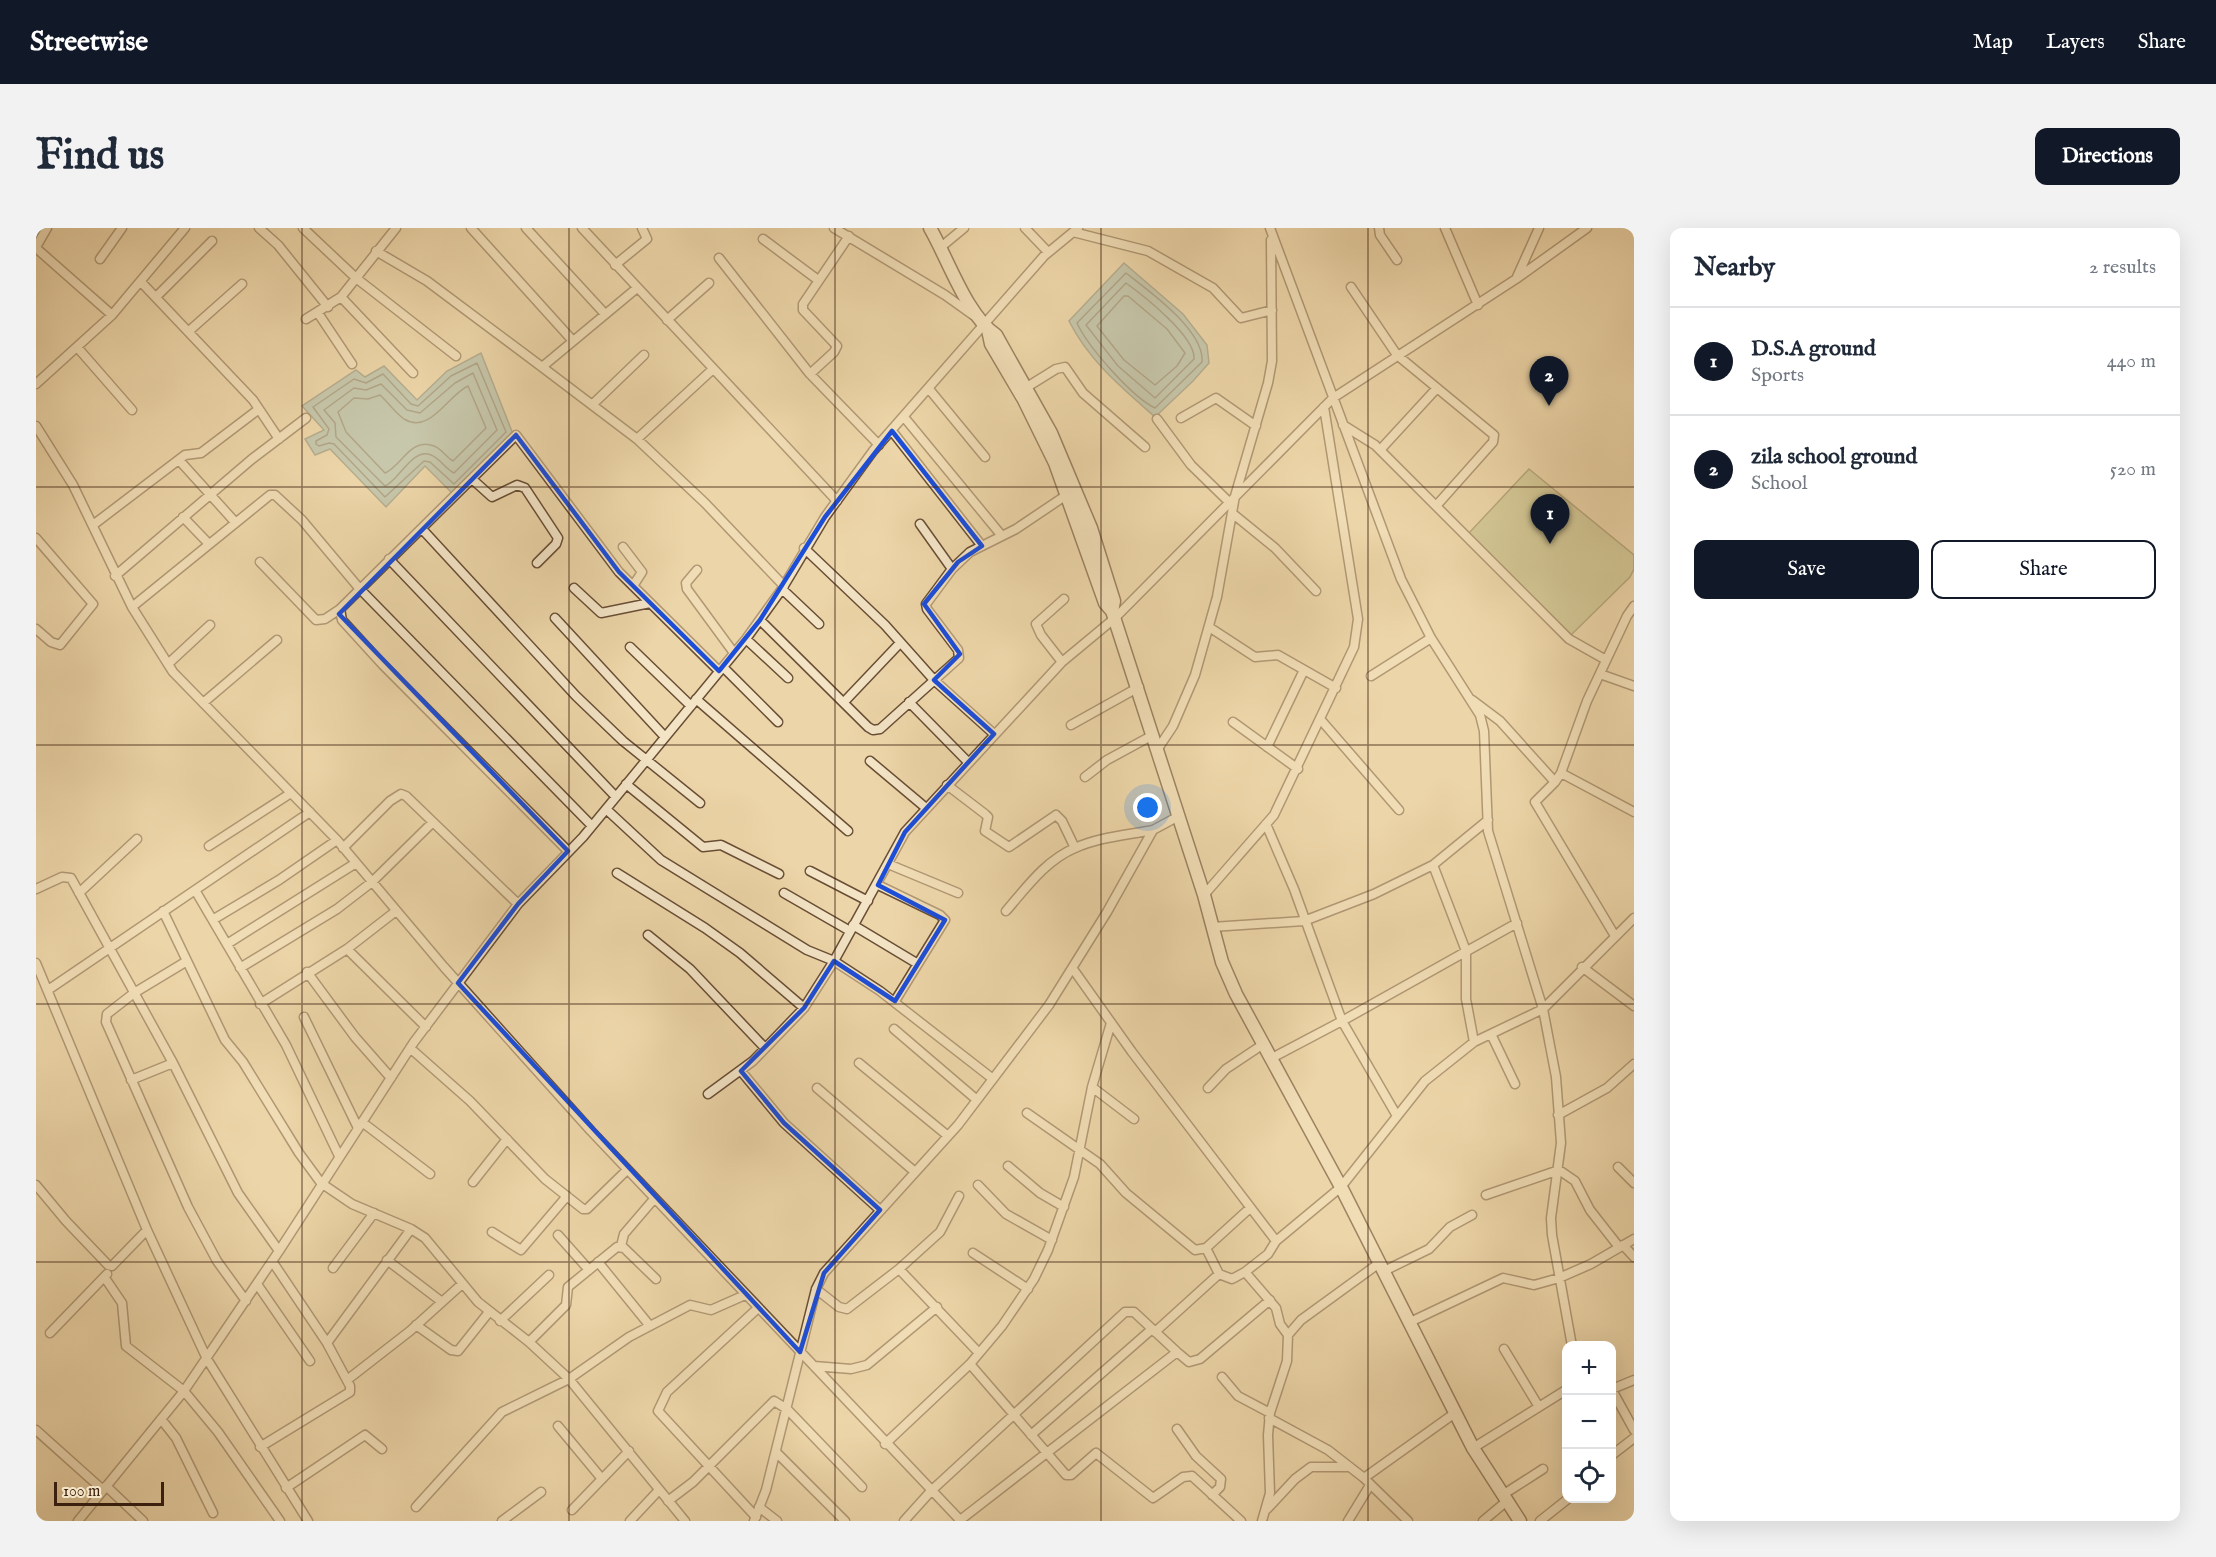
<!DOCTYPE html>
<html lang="en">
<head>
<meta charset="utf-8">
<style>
	body { margin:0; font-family:"IM FELL English",serif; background:#f2f2f3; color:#1f2937 }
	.controls { position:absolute; right:18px; bottom:18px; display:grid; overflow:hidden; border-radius:12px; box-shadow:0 6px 24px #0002 }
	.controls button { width:54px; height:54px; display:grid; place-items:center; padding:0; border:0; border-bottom:2px solid #e0e1e3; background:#fff; color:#1f2937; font:30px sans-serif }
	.scale { position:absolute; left:18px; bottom:15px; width:110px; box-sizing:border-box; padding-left:6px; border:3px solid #3d210f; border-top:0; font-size:16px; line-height:21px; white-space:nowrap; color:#3d210f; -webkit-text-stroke:4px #f3e4c6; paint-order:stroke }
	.you { position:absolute; left:1112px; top:580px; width:21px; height:21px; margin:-15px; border:4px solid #fff; border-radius:50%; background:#1a73e8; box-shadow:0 0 0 9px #1a73e833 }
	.badge { display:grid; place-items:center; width:39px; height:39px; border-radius:50%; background:#111827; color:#fff; font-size:20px; font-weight:700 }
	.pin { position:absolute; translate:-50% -50px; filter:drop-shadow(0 2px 3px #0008) }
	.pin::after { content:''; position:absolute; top:32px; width:21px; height:18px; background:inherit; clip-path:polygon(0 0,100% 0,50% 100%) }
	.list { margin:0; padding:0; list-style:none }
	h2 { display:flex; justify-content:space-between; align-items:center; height:78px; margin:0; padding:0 24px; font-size:26px }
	h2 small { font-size:20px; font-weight:400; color:#747a83 }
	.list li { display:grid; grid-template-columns:39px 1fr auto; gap:18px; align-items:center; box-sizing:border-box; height:108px; padding:0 24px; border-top:2px solid #e0e1e3 }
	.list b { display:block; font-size:22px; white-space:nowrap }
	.list p { margin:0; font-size:20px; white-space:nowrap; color:#747a83 }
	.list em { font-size:20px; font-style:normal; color:#747a83 }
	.actions { display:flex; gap:12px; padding:18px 24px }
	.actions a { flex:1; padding:14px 0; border:2px solid #111827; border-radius:12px; text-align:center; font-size:21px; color:#111827 }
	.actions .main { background:#111827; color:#fff }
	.icon { flex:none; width:33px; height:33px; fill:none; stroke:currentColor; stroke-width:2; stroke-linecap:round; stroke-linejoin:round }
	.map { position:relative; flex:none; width:1598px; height:1293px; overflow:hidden; border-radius:12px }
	header { display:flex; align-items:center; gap:36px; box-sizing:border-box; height:84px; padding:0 30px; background:#111827; color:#fff }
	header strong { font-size:28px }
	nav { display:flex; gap:33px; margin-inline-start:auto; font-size:21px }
	.intro { display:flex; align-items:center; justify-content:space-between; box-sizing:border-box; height:144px; padding:0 36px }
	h1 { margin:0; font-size:42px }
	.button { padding:15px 27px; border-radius:12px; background:#111827; color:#fff; font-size:21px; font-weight:700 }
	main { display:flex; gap:36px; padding:0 36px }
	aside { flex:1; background:#fff; border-radius:12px; box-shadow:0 6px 24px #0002 }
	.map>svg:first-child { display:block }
	.green { fill:#b9bd86; stroke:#7b6f4a; stroke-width:1.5 }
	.water { fill:#9ab7b0; stroke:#757b70; stroke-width:1.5 }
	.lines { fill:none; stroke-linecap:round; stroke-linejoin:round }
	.shore { stroke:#6c6c60; stroke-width:1.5 }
	.street-casing { stroke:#694e35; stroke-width:11 }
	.secondary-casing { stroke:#3d210f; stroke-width:15 }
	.street { stroke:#f3e4c6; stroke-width:8 }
	.secondary { stroke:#f3e4c6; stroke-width:12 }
	.marked { fill:none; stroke:#1d4ed8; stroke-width:4.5; stroke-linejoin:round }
	.grid { fill:none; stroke:#3d210f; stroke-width:1.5; stroke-opacity:0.55 }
</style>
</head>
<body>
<header>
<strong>Streetwise</strong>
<nav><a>Map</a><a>Layers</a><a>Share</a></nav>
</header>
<div class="intro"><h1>Find us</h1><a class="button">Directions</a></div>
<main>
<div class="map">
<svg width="1598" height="1293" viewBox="0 0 1598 1293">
	<rect width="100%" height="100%" fill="#ecd5a8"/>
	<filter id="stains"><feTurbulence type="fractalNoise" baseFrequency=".00333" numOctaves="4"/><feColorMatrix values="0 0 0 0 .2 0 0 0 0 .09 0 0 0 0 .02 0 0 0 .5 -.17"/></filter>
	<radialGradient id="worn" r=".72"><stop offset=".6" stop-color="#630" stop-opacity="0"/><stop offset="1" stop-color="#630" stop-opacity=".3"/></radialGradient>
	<!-- green -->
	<path class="green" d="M1493 241 1598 327V341L1594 349 1534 408 1433 305Z"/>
	<!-- water -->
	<path class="water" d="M1088 35 1147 86 1171 117 1173 135 1157 153 1119 189C1086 160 1053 133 1033 93Z
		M445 125 477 206 417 266 389 238 350 279 294 221 279 227 269 211 288 202 266 178 320 142 329 149 348 138 381 172 411 143Z"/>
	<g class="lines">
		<!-- shore -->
		<path class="shore" d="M1090 45C1113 63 1169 103 1166 134L1119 180C1096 169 1052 119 1041 95Z
			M1090 55C1108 68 1160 109 1158 131L1119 170 1082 138 1050 97Z
			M1088 68H1092L1131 101 1149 125 1141 138 1119 157 1088 132 1061 98Z
			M441 135 470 204 418 256 394 234 388 233 349 269 298 216 293 215 283 218 280 216V213L291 207 293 201 277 179 318 151 330 155 347 146 375 176 382 178 415 148Z
			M437 145 461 202 418 245C409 241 404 230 395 227 376 219 363 253 349 258L300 209 299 195 288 182 318 160 330 162 345 156 371 182 384 185 419 155Z
			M432 158 450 200 417 233C410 229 406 221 398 218 374 209 366 238 349 245L310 204 302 184 318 170 332 171 344 167C352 174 359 185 368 191 394 207 412 167 432 158Z"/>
		<defs>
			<path id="street" d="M223 0 242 17 292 79
				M267 0 320 50 420 128
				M435 0 537 113
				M490 0 569 86
				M546 0 801 273
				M798 0 909 67 937 87
				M989 0 1012 24
				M1234 0 1365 351 1395 410 1444 487 1448 503 1452 603 1507 781 1520 849 1525 915 1515 990 1516 1007 1536 1118
				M1343 0 1344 7 1361 32
				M1409 0 1442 77
				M1037 4 1112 23 1177 60 1205 90 1236 82
				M727 11 782 52
				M0 19 11 0
				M905 19 928 0
				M0 20 76 87
				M340 23 391 53 506 139 601 60
				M683 30 774 146 843 217
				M64 31 86 0
				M579 37 611 11 606 0
				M1481 49 1503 0
				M106 55 217 172 243 211
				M1315 59 1361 127 1458 207 1457 214 1400 278
				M120 69 176 13
				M305 69 377 145
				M282 85 316 136
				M270 91 305 69 360 0
				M631 92 673 55
				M153 103 206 56
				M41 119 96 182
				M506 139 601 211 669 275 748 358
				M774 146 798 124 801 118 767 82V76L813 8
				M0 156 76 87 149 0
				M991 159 1020 141 1029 139 1047 165 1109 219
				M893 161 949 229
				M557 176 608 127
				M868 189 966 308
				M1145 190 1180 170 1220 198
				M1121 191 1155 237 1193 274
				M1307 197 1339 217 1533 411 1570 432
				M0 198 37 257 96 379 137 444 301 612 408 739 555 903 925 1293
				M856 203 946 318
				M601 211 677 141
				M1344 222 1401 160
				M143 232 199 294
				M436 251 456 269 481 257 489 260 522 310 520 316 501 335
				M1196 285 1239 320 1280 363
				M147 289 173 316
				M884 296 916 341
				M57 297 149 227 165 225 223 181
				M386 301 540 468 587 513 664 575
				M0 310 57 376 24 417 15 414 0 401
				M587 319 606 344 597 358
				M768 320 849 397 898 452 958 506
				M353 331 580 569
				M224 334 280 392 289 391 304 381
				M661 342 650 355 651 361 698 425
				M79 348 216 231 270 190
				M538 360 565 385 614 375
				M746 361 783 396
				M96 379 234 267H239L266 292 323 360 556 598
				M519 390 629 509
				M724 392 832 499 837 502 844 501 923 430 922 422 891 381 890 376 916 341 934 324 980 301 1032 266
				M1173 399 1219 429 1242 427 1300 460
				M710 411 752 450
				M594 419 655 478
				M1026 434 1005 407 1000 396 1028 371
				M132 436 174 397
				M687 439 742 494
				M1564 446 1598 458
				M1335 448 1395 410
				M660 471 812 603
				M1436 472 1464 493 1519 554 1525 545 1598 584
				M808 474 864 415
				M873 474 932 534
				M167 475 241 412
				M1285 492 1363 582
				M1197 494 1262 541
				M1035 497 1103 459
				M1231 519 1268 442
				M1121 522 1137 498 1159 447 1181 369 1199 268 1232 155 1236 133 1235 12
				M834 533 890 580
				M1525 545 1551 473 1591 388 1598 378
				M1049 549 1071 532 1117 507
				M1519 554 1499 574 1579 708
				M590 556 667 619 685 617 743 646
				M911 557 949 586 952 589 949 603 973 619 1020 587 1026 593 1039 620
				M570 581 625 632 771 722 798 733 844 763 957 851
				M1230 596 1258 661 1306 793 1361 888
				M173 618 255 565
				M307 620 354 573 365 566 370 568 482 676
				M532 623 347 437 306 392 304 381 480 207 583 344 683 443
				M852 636 922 665
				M1397 637 1452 592
				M774 643 832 673
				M581 645 669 700 704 725 768 780
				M842 657 904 687 909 692 859 773
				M0 661 26 649 35 650 137 835 202 965 243 1023
				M159 662 250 817 303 928
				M43 665 101 611
				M748 665 814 703
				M1168 667 1238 587 1318 419 1322 391 1288 179
				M127 683 189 812 207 834 263 925 285 955 316 976 375 1001 389 1010 442 1074 493 1114 533 1151 649 1293
				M970 683C990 660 1010 632 1039 620 1063 609 1091 607 1117 602
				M178 691 243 652 301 612
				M817 697 882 736
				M1176 699 1268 693 1338 666 1397 637 1430 723V771L1438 814
				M612 707 654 741 729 820
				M191 716 320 635
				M311 721 360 683
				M151 733 98 765 71 786 70 794 152 979 181 1033 210 1073
				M0 735 111 1002 171 1131 272 1293
				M1546 739 1598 778
				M204 740 301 681 336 654 397 594
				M1037 741 1096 824 1240 1013 1305 959 1389 853 1438 814 1507 781 1598 690
				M271 744 319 809 355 850
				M12 762 274 584
				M224 776 311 721 390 799
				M268 789 322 900
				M858 801 941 872
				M1455 806 1479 856
				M374 820 434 873 509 951 547 981H551L591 942
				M1234 831 1306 793 1481 695
				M823 835 912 908
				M705 843 748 895 844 982
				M95 852 137 835
				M1056 859 1098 891
				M781 860 879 944
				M1172 860 1190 841 1226 817
				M672 866 717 833 768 780 798 733 869 604 1026 434 1079 390 1297 170 1480 51 1551 0
				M991 885 1064 936 1090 965 1159 1022 1170 1020 1214 980
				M1522 887 1571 860 1598 836
				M326 894 394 946
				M972 938 1004 965 1028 979
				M1582 939 1598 955
				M437 954 471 911
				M0 957 30 993 72 1037 76 1038 111 1002
				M942 957 970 986 1016 1012
				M1450 967 1523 942 1539 953 1554 982 1583 1019
				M456 1004 485 1022 531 968
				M522 1007 553 1042
				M1240 1013 1232 1026 1209 1044 1240 1080 1244 1096 1252 1107
				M1587 1017 1598 1029
				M585 1018 588 1006 618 971
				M1170 1020 1183 1046 1196 1051 1209 1044
				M937 1025 992 1061
				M351 1032 406 1074
				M562 1034 614 1098
				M297 1040 338 985
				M863 1041 904 1004 923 968
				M1348 1043 1393 1021 1414 999 1436 987
				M69 1050 86 1075 90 1118 148 1163 182 1204 244 1293
				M221 1056 274 1133
				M780 1061 803 1079 811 1081 863 1041 943 1125
				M464 1093 513 1047
				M1372 1095 1467 1050 1498 1057 1523 1050 1555 1036 1598 1011
				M380 1097 415 1122 422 1123 453 1084
				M1119 1104 1183 1046
				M14 1105 71 1046
				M493 1114 530 1077 532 1059 581 1019 588 1020 620 1051
				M291 1115 375 1001
				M1468 1121 1503 1179
				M934 1136 1030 1247H1035L1060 1225 1117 1270 1147 1249 1156 1248 1205 1293
				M778 1138 815 1141 831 1137 901 1079
				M1186 1149 1202 1168 1234 1185
				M311 1152 374 1103 426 1056
				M1576 1161 1598 1152
				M1576 1162 1598 1202
				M1233 1190 1292 1222 1328 1250 1372 1293
				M125 1191 140 1210 177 1285
				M522 1198 566 1251
				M1141 1201 1160 1228 1185 1251 1184 1259 1176 1267
				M0 1202 67 1262
				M995 1207 1116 1101
				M849 1216 934 1136 966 1098 998 1051 1012 1022 1038 949 1056 859 1075 795
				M224 1219 314 1164V1158L291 1115 236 1033
				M1437 1220 1530 1162
				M740 1224 809 1293
				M1576 1227 1598 1210
				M1328 1250 1419 1185
				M70 1258 107 1293
				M250 1260 329 1207 346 1221
				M1468 1266 1507 1241
				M632 1273 657 1254 738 1173 751 1181 826 1259
				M380 1279 466 1184 533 1151 593 1109 654 1077 675 1082 709 1067
				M723 1279 741 1293
				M1231 1281 1259 1251 1275 1239H1314
				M536 1282 593 1223
				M720 1289 622 1183 631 1164 722 1080
				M42 1293 148 1163 243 1023 378 814 482 676 547 609 710 411 746 361 789 289 837 223 1008 28 1042 0
				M466 1293 505 1264
				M594 1293 623 1262
				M718 1293 730 1262 780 1061 788 1045 922 897 1013 777 1071 684 1117 602 1143 588
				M868 1293 895 1263 1089 1084H1098L1141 1124
				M923 1293 1141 1124 1153 1134 1164 1131 1234 1072
				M1226 1293 1234 1265 1232 1207 1234 1185 1251 1133 1252 1107 1265 1092 1342 1036
				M1312 1293 1334 1257
				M1447 1293 1472 1272
				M1504 1293 1533 1270"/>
			<path id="secondary" d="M894 0C912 31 931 88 960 107L1015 205 1055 300 1078 373 1076 383
				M952 102 955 116 988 172 1019 235 1069 375 1076 383 1168 667 1186 734 1200 766 1305 959 1437 1220 1484 1293"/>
		</defs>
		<!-- street casing -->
		<use href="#street" class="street-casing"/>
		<!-- secondary casing -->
		<use href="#secondary" class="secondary-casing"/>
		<!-- street -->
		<use href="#street" class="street"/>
		<!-- secondary -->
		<use href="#secondary" class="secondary"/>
	</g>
	<!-- marked area -->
	<path d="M0 0H1598V1293H0ZM856 203 946 318 922 334 888 376 924 426 898 452 958 506 869 604 842 657 909 692 859 773 798 733 768 780 705 843 748 895 844 982 788 1045 764 1124 422 755 482 676 532 623 303 386 480 207 583 344 683 443 724 392 789 289Z" fill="#ecd5a8" fill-opacity=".55" fill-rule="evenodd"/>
	<path class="marked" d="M856 203 946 318 922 334 888 376 924 426 898 452 958 506 869 604 842 657 909 692 859 773 798 733 768 780 705 843 748 895 844 982 788 1045 764 1124 422 755 482 676 532 623 303 386 480 207 583 344 683 443 724 392 789 289Z"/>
	<!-- grid -->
	<path class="grid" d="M266 0V1293M533 0V1293M799 0V1293M1065 0V1293M1332 0V1293M0 259H1598M0 517H1598M0 776H1598M0 1034H1598"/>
	<rect width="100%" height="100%" filter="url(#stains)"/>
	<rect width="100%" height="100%" fill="url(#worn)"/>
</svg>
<div class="controls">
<button>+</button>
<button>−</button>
<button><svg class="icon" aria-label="locate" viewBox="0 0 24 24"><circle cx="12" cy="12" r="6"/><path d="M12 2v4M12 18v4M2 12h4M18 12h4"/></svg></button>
</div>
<div class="scale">100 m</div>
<div class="you"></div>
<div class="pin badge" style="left:1514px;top:316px">1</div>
<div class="pin badge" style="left:1513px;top:178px">2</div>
</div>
<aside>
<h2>Nearby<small>2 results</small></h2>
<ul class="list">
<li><span class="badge">1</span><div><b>D.S.A ground</b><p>Sports</p></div><em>440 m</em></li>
<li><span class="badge">2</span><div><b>zila school ground</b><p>School</p></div><em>520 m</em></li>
</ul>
<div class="actions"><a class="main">Save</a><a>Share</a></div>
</aside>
</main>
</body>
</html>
